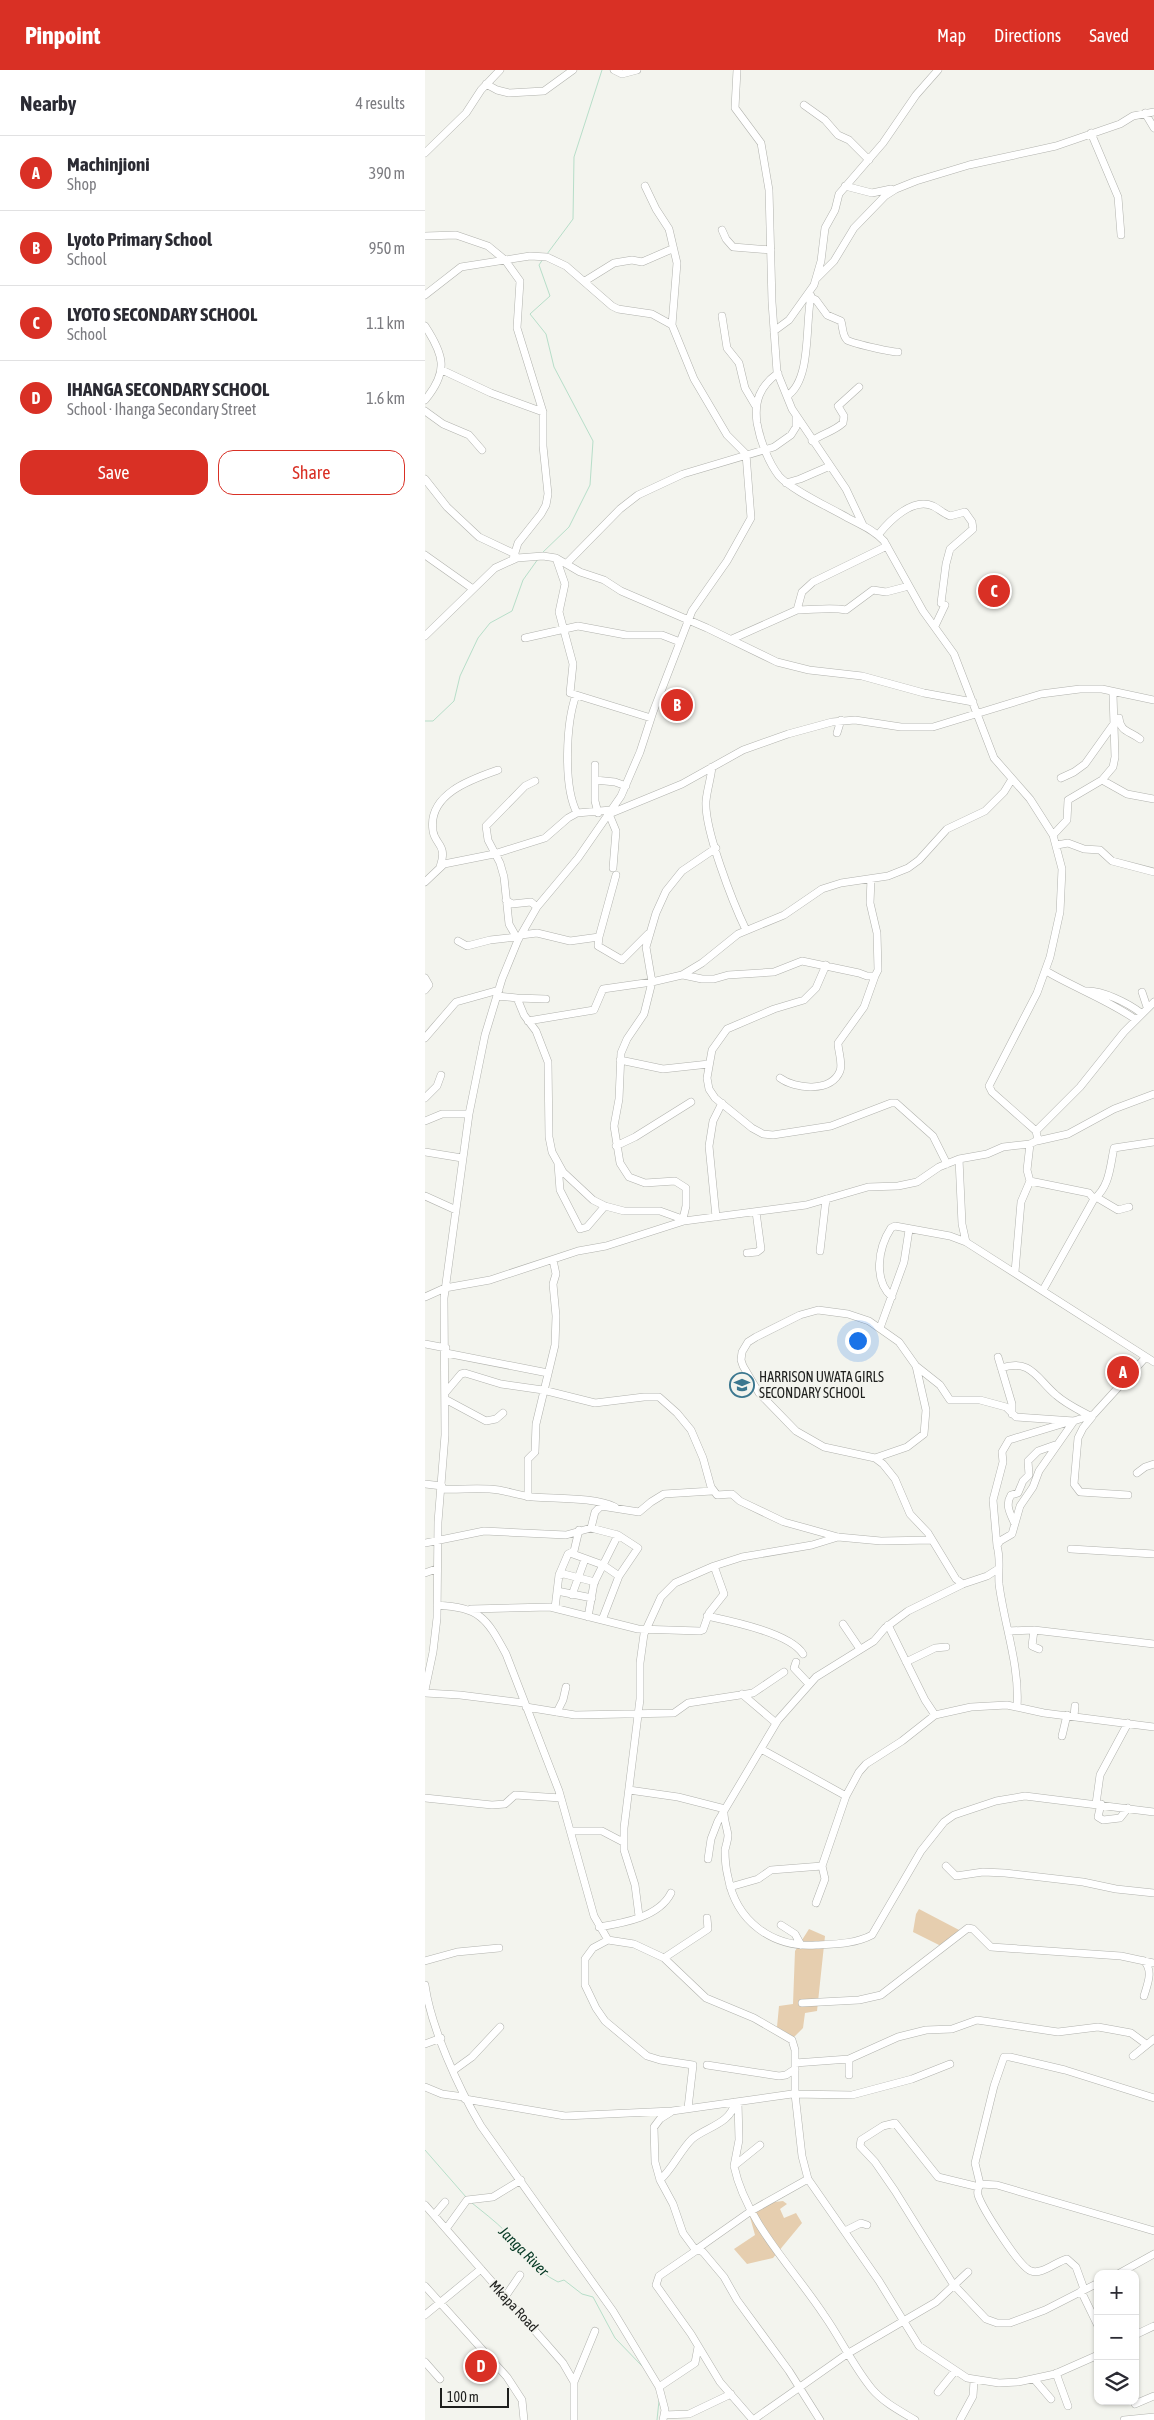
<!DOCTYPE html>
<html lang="en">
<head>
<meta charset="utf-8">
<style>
	body { margin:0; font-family:"Asap Condensed",sans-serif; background:#f2f2f3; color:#2b2b33 }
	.controls { position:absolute; right:15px; bottom:15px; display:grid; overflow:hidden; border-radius:10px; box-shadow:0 1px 4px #0004 }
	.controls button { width:45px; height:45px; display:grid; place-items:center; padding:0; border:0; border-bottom:1px solid #e1e1e2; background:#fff; color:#2b2b33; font:25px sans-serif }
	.scale { position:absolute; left:15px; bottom:12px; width:69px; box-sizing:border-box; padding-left:5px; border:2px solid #1e1f1d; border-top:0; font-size:14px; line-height:18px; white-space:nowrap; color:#1e1f1d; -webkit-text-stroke:4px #f3f4ee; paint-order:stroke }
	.you { position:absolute; left:432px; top:1270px; width:18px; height:18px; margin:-12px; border:4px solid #fff; border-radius:50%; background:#1a73e8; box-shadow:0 0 0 8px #1a73e833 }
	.badge { display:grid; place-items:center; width:32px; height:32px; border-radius:50%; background:#d93025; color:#fff; font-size:16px; font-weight:700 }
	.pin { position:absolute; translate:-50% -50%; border:2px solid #fff; box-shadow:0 1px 5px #0006 }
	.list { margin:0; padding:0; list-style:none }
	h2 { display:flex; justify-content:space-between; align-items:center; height:65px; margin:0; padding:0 20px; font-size:21px }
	h2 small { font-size:16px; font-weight:400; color:#7c7c81 }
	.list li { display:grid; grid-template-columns:32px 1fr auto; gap:15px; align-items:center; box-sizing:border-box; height:75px; padding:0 20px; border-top:1px solid #e1e1e2 }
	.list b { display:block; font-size:19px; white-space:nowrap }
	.list p { margin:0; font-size:16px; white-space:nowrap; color:#7c7c81 }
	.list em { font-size:16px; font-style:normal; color:#7c7c81 }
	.actions { display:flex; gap:10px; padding:15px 20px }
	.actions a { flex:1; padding:11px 0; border:1px solid #d93025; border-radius:15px; text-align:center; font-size:18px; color:#d93025 }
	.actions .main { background:#d93025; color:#fff }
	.icon { flex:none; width:28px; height:28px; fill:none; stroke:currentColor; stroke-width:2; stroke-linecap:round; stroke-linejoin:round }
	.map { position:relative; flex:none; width:729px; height:2350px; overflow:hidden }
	header { display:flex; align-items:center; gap:30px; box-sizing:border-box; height:70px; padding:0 25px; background:#d93025; color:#fff }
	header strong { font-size:24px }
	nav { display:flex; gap:28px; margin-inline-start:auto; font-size:18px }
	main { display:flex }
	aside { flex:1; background:#fff }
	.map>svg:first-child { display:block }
	.green { fill:#e6ceaf }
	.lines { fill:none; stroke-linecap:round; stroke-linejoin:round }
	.stream { stroke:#b7dec9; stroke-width:1 }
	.minor-casing { stroke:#b1b2ad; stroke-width:8 }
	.minor { stroke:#fff; stroke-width:7 }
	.labels { text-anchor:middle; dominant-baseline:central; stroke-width:4; stroke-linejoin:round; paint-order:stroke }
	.poi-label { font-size:14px; fill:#1e1f1d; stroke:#f3f4ee; text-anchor:start }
	.street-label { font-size:14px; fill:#1e1f1d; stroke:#f3f4ee }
	.water-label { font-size:15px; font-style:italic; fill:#043823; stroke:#f3f4ee }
</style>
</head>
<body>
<header>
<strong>Pinpoint</strong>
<nav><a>Map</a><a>Directions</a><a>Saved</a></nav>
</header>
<main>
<aside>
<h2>Nearby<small>4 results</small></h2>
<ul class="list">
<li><span class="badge">A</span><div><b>Machinjioni</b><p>Shop</p></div><em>390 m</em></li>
<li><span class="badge">B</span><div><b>Lyoto Primary School</b><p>School</p></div><em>950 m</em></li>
<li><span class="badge">C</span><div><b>LYOTO SECONDARY SCHOOL</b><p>School</p></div><em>1.1 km</em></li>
<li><span class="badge">D</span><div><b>IHANGA SECONDARY SCHOOL</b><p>School · Ihanga Secondary Street</p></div><em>1.6 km</em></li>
</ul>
<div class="actions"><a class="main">Save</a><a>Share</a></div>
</aside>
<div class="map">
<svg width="729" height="2350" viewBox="0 0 729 2350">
	<rect width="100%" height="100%" fill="#f3f4ee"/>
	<!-- green -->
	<path class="green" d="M494 1839 536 1861 516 1876 488 1862 491 1844Z
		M384 1859 400 1866 392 1941 380 1943 378 1958 369 1967 352 1957 354 1936 368 1934 370 1881Z
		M358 2131 362 2134 355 2139 359 2148 371 2143 377 2153 348 2188 322 2194 309 2179 330 2165 325 2147 341 2133Z"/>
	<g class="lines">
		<!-- stream -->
		<path class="stream" d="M122 184 148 149 149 87 177 0
			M116 484 144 457 165 415 168 371 129 297 121 264 105 244 125 226 114 195 118 189
			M0 651H8L29 631 35 606 53 568 65 553 87 541 98 510 113 489
			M0 2080 41 2127
			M47 2133C58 2142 70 2151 80 2161 96 2178 110 2201 133 2212L139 2210 157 2224 168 2227 190 2268 218 2297
			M232 2350 234 2331"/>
		<defs>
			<path id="minor" d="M189 0 197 4 212 0
				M312 0 310 38 336 73 344 120 347 232 352 302 367 339 421 419 438 455
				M61 14 72 20 84 23 119 21 148 0
				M379 35 400 50 413 65 424 70 444 90
				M720 43 729 58
				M666 63 693 127 696 165
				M0 83 41 43 56 20 75 0
				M220 116 231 139 244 159 252 193 247 255
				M420 116 447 123 466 119
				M297 160 301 169 308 177 346 180
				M0 166 31 165 63 176 80 190 95 211 92 258 118 342V376L123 424 121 435 116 444 93 473 88 489
				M391 209 409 191 429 158 460 126 471 119 491 111 544 95 631 76 695 54 708 46 729 42
				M160 211 189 193 207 190 217 192 247 179
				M0 225 36 197 105 186 122 187 141 196 187 236 193 239 227 244 247 255 269 309 302 365 321 384 326 448 302 491 267 541 228 642 215 682 196 726 153 788 112 837 93 870 77 909 60 965 44 1044 19 1228 20 1365 13 1452 12 1548 8 1582 0 1620
				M382 226 391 230 402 245 416 251C418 257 417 265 422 270 426 273 465 282 473 282
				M297 246 302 278 314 293 320 318 330 335
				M0 256C19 285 24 301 0 330
				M349 261 364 250 389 215 396 191 400 158 410 140 414 124 458 73 491 25 513 0
				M17 300 66 323 118 342
				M362 326C387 310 380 253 386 226
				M0 341 18 354 44 365 57 380
				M387 371C398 363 408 362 418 353L419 346 413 336 434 317
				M0 409 22 437 54 467 90 484
				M361 413 375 409 405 396
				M453 465C465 450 488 427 508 436 514 439 519 444 525 446L540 442 547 452 548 459 525 479 521 494 516 533
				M0 485 48 519
				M131 488 140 514 134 542 148 594 145 623 226 648
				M142 493 195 439 213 425 258 404 349 377 366 365 371 357V347
				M372 540C388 540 406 537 421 540L448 520 461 522 484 516
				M510 556 520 535
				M0 566 70 498 92 488 118 486 131 488 155 502 179 510 196 521 282 558 352 592 384 600 437 606 499 623 548 632
				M100 568 153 556 201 565H237L255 572
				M307 569 372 540 377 522 388 512 462 476
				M151 625C141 653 138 716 152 743
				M694 648C695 662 705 661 715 669
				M412 663 416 650
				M170 695V731L173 743
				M287 697C286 708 282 720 281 731 279 759 308 833 321 860
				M636 708 649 702 660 694 690 652
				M170 710 190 712 201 716
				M677 710 688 697 690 687 688 624
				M628 765 642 750 643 730 677 710 702 724 729 729
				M632 775 643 773 659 779 675 780 687 791 729 802
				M15 797C23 774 10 775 8 761 2 724 47 709 73 700
				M188 798 191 761 184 744 257 714 318 680 363 664 407 652 430 650 476 657H508L616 624 655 619H677L729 630
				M0 812 19 794 69 784 120 768 143 748 152 743 186 740
				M81 830 87 834 106 832 112 837
				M96 865 112 863 145 871 174 867 191 805
				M174 867 173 876 197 890 223 864
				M93 870 84 854 79 807 75 793 63 770 61 756 100 716 110 711
				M33 871 42 876 65 870 91 867
				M401 895 391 918 379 930 349 939 302 959 287 980 282 1008 284 1019 290 1028 327 1058 338 1064 348 1065 406 1056 466 1033H471L508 1066 522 1094
				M621 901C650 918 683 930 710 949
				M258 905 277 909H289L303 905 349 902 377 891 434 903 442 906H450L453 900 452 863 445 833 446 809
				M0 908 4 915 0 920
				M661 921C677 920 703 933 716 943
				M717 922 722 937
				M72 926 92 928 99 945 111 961 123 992 124 1067 127 1082 138 1102 168 1130 180 1136 199 1141H235L260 1150
				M92 928 121 929
				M103 951 169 940 178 919 227 912 257 905 277 893 313 864 359 845 397 819 416 813 463 806 483 798 494 790 522 759 560 741 579 722 587 709
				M0 968 31 932 74 920
				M195 990 238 999 284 994
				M355 1008C370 1019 406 1023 415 1001 418 993 413 981 413 973L439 937 450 906
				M0 1028 12 1016 16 1005
				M0 1051 17 1044H44
				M611 1061 655 1017 699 962 729 932
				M612 1071 643 1064 689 1039 729 1024
				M191 1076 210 1067 266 1032
				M0 1082 37 1088
				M534 1089 537 1154 541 1172
				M133 1094 135 1120 155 1159 162 1157 180 1136
				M605 1111 664 1123 669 1129 618 1220
				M0 1126 31 1140
				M671 1127 693 1140 704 1137
				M669 1129C685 1116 685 1096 689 1078L729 1072
				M291 1147 284 1076 288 1051 297 1033
				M258 1149 261 1136V1118L250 1111 220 1113 204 1107 195 1093 189 1056 194 1029 196 983 202 969 219 944 227 912 221 877 231 843 241 821 257 801 291 778
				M395 1181 401 1129
				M322 1183 332 1182 336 1179 331 1142
				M590 1202 596 1132 605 1111 602 1100 605 1074
				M0 1227 20 1218 65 1210 153 1181 181 1176 259 1151 381 1135 443 1117 473 1116 492 1112 514 1097 534 1089 562 1084 578 1077 605 1074 613 1070 611 1061 567 1022 564 1016 612 923 625 887 635 842 637 799 628 765 605 729 569 688 529 584 498 541 459 471C449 460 436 455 423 448 406 438 366 420 354 406 343 392 335 370 332 353 329 331 335 316 353 303
				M467 1227C448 1210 453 1178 466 1158L470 1156 525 1166 541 1172 729 1292
				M455 1258 479 1192 484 1160
				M0 1274 21 1278
				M21 1283 123 1303
				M573 1287 587 1334V1344
				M576 1298C606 1288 612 1309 631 1325 641 1334 654 1340 665 1346
				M20 1323 36 1304 40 1303 76 1314 118 1320 170 1333 219 1327H234L252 1343 266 1360 278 1388 286 1417 292 1425 307 1424 315 1431 359 1452 413 1467 456 1471 507 1470
				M20 1329 61 1351 71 1349 78 1343
				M667 1347 658 1358 653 1368 649 1414 655 1422 703 1425
				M450 1388 482 1377 499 1364 501 1340 491 1296
				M712 1403 720 1397 729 1394
				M0 1414 17 1416
				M16 1419C35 1420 56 1417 74 1420 85 1422 96 1426 108 1427 131 1429 170 1427 190 1437
				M103 1427V1389L110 1382 111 1354 130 1275 131 1246 128 1214 131 1204 128 1190
				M589 1452C585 1443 580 1435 586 1425L593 1423 598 1411 604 1405 603 1391 613 1381 630 1375
				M166 1458 170 1442 176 1436 214 1442 226 1432 239 1424 287 1421
				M0 1473 59 1461 141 1465 166 1458 193 1465 213 1478 194 1506 177 1550
				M572 1476 568 1430 578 1392 577 1382 584 1370 640 1353
				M646 1479 729 1484
				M145 1483 178 1495 194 1506
				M0 1503 11 1499
				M134 1505 139 1504 170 1512
				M538 1514 531 1509 503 1463 485 1444 470 1409 458 1394 450 1388 399 1377 371 1361 334 1323 318 1296 316 1290 317 1282 323 1272 331 1267 375 1245 393 1240 423 1244 444 1251 474 1272 491 1296 515 1315 525 1330H555L581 1337 591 1347 649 1351 669 1344 721 1287
				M132 1521 167 1528
				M147 1525 160 1489
				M12 1535C55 1538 61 1547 81 1584L134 1721 169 1846 183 1870 209 1874 239 1888 281 1928 329 1948 367 1970 370 1980V2024L377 2086 383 2109 454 2211 494 2276 542 2308 574 2313 593 2312 630 2304 673 2285
				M130 1538 134 1505 143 1484 149 1481 154 1460
				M46 1539 125 1537 213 1559 275 1561 278 1560 284 1543 299 1524 289 1496
				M282 1546C305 1551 365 1563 378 1584
				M163 1547 169 1513 193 1465
				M418 1554 435 1579
				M463 1555 500 1630 510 1645
				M609 1560 607 1576 614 1579
				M583 1561 609 1560 729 1574
				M371 1592 369 1598 384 1614
				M481 1592 510 1578 521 1577
				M0 1623 35 1625 99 1633
				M317 1624 351 1653
				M101 1637 150 1645 249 1643 263 1633 328 1623 359 1602
				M592 1637C595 1596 579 1554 574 1514 573 1501 576 1489 572 1476L575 1471 587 1464 595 1436 608 1417 614 1401 649 1351
				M132 1642 138 1630 141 1617
				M649 1646 650 1636
				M637 1666 642 1645
				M336 1679 421 1726
				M204 1720 253 1727 300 1739
				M0 1728 67 1735 80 1734 90 1725 136 1728
				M671 1734 675 1705 703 1653
				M676 1734 673 1747 678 1750 695 1748 703 1738
				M299 1743C299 1750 302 1758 303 1765 303 1770 301 1775 300 1780 300 1789 301 1799 303 1807 311 1851 347 1878 391 1875 410 1874 430 1874 447 1865L496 1781 519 1752 529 1745 571 1731 600 1726 729 1742
				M146 1761H177L198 1772
				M283 1789 286 1769 293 1751 353 1650 391 1607 449 1571 460 1558 483 1541 538 1514 562 1506 573 1499
				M521 1796 531 1806 558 1802 580 1803 658 1812 691 1819 729 1823
				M305 1817 333 1809 346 1800 397 1796 421 1726 434 1702 441 1694 477 1671 510 1645 546 1637 582 1635 619 1643 729 1657
				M391 1833 400 1809 397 1796
				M214 1846 210 1815 199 1780V1758L215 1629V1593L219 1564 236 1527 250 1513 289 1496 317 1487 387 1475 413 1467
				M356 1855 370 1864 376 1875
				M174 1857C199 1853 234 1847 246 1823
				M183 1870 168 1878 160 1889V1915L171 1938 180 1951 222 1986 235 1990 268 1995 263 2038
				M239 1888 283 1859 282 1848
				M0 1891 32 1882 74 1878
				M0 1915C6 1958 34 2019 56 2056L188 2241 234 2317 240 2340 238 2350
				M719 1926C722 1915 729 1901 719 1891
				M377 1933 434 1930 456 1925 543 1858 548 1859 566 1877 696 1886 729 1893
				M0 1974 16 1968
				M708 1986 729 1969
				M370 1993 424 1989 473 1967 501 1960 527 1959 552 1950 633 1962 673 1957 706 1963 721 1974
				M282 1995 354 2006 361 2005 370 1999
				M29 2000 47 1987 75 1957
				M424 2005V1989
				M0 2017 17 2024 39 2027
				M40 2029 140 2046 247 2041 367 2024 427 2025 487 2009 525 1994
				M246 2042 235 2049 229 2057 230 2092 235 2110 248 2134 258 2163 269 2178 278 2182 299 2207 312 2230 364 2301 395 2350
				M335 2075 309 2096C321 2152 368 2198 399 2245 416 2269 428 2296 447 2319 458 2332 475 2341 490 2350
				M309 2096 314 2070 313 2032
				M235 2110C248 2098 255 2081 267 2069 281 2057 306 2054 310 2032
				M555 2114 550 2093 569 2016 579 1987H585L640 2000 729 2028
				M554 2117 513 2107 470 2053 458 2056 436 2070 435 2076 450 2092 470 2121 528 2214 561 2249 572 2253H585L620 2240 673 2213
				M0 2135 138 2293 149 2312V2350
				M9 2145 20 2132
				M21 2159 42 2130 68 2127 96 2110
				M420 2161 436 2153 442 2155
				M272 2179 326 2141 383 2109
				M272 2180 234 2206 231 2215 266 2264 295 2312 328 2350
				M693 2204 729 2184
				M0 2216 82 2307 97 2330 99 2350
				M659 2219 651 2197 642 2189C632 2191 617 2205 606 2201 595 2198 557 2138 553 2125 552 2121 553 2118 555 2114L572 2115 729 2161
				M656 2221 673 2256
				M80 2227 95 2205
				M0 2245 56 2199
				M710 2265 729 2256
				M0 2292 15 2309
				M631 2303 643 2336
				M609 2309 626 2329
				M149 2312 170 2261
				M234 2317 270 2293 273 2277
				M513 2322 530 2301
				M710 2334 729 2326
				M239 2345 264 2344 306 2324
				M328 2350 422 2284 511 2232 543 2202
				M535 2350 548 2326 549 2311
				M699 2350 729 2347"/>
		</defs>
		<!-- minor casing -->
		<use href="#minor" class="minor-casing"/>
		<!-- minor -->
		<use href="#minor" class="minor"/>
	</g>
	<!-- icons -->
	<defs>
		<symbol id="school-ring" viewBox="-11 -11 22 22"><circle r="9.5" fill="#f3f4ee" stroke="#3b778f" stroke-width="1.5"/><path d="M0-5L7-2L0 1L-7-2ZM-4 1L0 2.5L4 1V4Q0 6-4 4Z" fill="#3b778f"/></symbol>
	</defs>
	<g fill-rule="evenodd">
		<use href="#school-ring" x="303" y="1301" width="28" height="28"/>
	</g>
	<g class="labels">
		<!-- poi labels -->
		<g class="poi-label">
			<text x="334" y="1307">HARRISON UWATA GIRLS<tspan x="334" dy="16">SECONDARY SCHOOL</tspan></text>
		</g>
		<!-- street labels -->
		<g class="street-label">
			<text transform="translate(89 2236) rotate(47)">Mkapa Road</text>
		</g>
		<!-- water labels -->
		<g class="water-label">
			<text transform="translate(99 2181) rotate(45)">Janga River</text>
		</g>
	</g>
</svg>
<div class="controls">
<button>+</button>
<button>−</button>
<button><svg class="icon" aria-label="layers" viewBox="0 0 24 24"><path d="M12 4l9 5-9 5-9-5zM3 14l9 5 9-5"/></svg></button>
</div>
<div class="scale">100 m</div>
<div class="you"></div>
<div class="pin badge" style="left:698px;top:1302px">A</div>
<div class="pin badge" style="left:252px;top:635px">B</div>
<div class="pin badge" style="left:569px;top:521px">C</div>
<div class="pin badge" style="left:56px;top:2296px">D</div>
</div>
</main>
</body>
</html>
